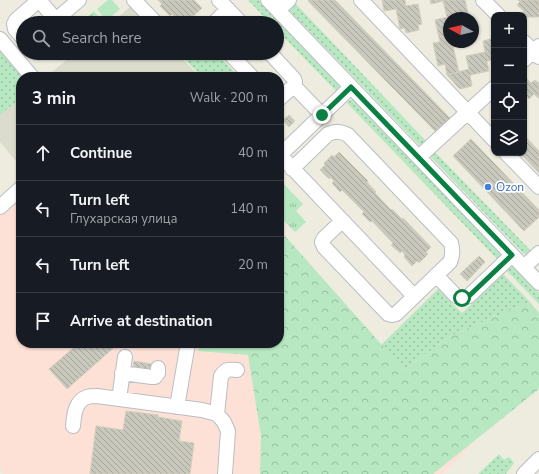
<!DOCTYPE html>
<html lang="en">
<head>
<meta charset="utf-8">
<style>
	body { margin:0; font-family:"Nunito Sans",sans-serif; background:#242831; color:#f1f3f6 }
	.controls { position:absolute; right:12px; top:12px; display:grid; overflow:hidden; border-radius:8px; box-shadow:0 1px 3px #0004 }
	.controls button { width:36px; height:36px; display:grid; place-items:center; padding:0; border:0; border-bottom:1px solid #363941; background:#171b24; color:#f1f3f6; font:20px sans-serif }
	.compass { position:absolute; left:443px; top:12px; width:36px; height:36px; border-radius:50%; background:#171b24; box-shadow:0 1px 3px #0004; rotate:278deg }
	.stop { position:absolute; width:12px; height:12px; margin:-9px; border:3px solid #0b8043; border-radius:50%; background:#fff }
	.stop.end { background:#0b8043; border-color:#fff; box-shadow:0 1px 4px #0008 }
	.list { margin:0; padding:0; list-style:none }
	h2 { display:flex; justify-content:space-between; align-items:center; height:52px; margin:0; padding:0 16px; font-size:17px }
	h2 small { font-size:13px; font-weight:400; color:#9ea1a6 }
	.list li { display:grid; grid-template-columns:26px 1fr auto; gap:12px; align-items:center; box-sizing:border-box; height:56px; padding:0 16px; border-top:1px solid #363941 }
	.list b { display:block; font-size:15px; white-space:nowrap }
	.list p { margin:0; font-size:13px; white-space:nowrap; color:#9ea1a6 }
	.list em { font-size:13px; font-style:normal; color:#9ea1a6 }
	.icon { flex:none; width:22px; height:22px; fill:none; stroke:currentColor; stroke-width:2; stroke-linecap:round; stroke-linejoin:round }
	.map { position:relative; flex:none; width:539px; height:474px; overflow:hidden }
	.search { position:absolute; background:#171b24; box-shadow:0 1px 3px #0004; left:16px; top:16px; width:268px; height:44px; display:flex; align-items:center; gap:10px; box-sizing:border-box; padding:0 14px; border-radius:22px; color:#9ea1a6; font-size:15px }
	.panel { position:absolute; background:#171b24; box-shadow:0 1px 3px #0004; left:16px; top:72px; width:268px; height:276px; border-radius:16px }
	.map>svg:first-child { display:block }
	.education { fill:#dcdccd }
	.medical { fill:#fde1d6 }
	.grass { fill:url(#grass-dots) }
	.forest { fill:url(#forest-crowns) }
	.park { fill:url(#park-tufts) }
	.pitch { fill:#b7e8c1 }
	.building { fill:url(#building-back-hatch); stroke:#d2cfbc }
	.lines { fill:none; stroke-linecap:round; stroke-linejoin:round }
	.minor-casing { stroke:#bbbdc4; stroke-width:16 }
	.minor { stroke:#fff; stroke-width:14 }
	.route { stroke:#0b8043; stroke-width:5 }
	.shop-dot { fill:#3f7fe0; stroke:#fff; stroke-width:1.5 }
	.labels { text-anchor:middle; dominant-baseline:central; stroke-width:3.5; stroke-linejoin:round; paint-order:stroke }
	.shop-label { font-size:12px; fill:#366cbe; stroke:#fff; text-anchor:start }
</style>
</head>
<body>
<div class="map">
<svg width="539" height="474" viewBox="0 0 539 474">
	<defs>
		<pattern id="grass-dots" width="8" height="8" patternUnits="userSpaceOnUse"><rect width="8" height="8" fill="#b7e8c1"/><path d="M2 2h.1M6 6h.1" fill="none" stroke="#98bfa0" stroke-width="1.8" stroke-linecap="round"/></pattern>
		<pattern id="forest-crowns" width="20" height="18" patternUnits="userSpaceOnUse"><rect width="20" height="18" fill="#b7e8c1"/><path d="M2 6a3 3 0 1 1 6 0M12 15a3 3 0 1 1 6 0" fill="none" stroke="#98bfa0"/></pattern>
		<pattern id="park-tufts" width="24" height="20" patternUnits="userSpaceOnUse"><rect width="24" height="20" fill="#b7e8c1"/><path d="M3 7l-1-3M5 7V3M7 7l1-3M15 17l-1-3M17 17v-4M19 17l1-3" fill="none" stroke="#98bfa0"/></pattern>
		<pattern id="building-back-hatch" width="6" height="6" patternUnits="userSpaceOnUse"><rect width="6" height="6" fill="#c9c8bd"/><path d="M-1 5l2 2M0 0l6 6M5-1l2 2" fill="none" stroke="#a6a59d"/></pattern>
	</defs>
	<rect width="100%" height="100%" fill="#edecde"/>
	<!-- education -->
	<path class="education" d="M131 6 148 23H111Z
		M75 53H177L200 77H46Z
		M21 98V167L0 142V115Z"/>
	<!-- medical -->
	<path class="medical" d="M21 194V343H279V229L471 446 442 474H3L0 467V212Z"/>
	<!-- grass -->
	<path class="grass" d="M248 0H259L340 85 337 92 277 30V23H270Z
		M295 3 427 142 419 145 290 11Z
		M0 51 22 77H21V98L0 115Z
		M179 53H219L218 55 239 77H202Z
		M353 99 502 254 499 261 346 102Z
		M433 150 532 252 524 254 430 156Z
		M513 266 539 293V304L505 269Z
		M503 274 530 302 452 335 404 370 381 345 438 289 462 313Z
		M499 454 504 460 509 457 514 463 506 474H478Z"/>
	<!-- forest -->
	<path class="forest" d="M285 236 404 370 452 335 530 302 539 313V389L433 474H260L261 436 248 355 198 351 200 343H279V243Z"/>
	<!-- park -->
	<path class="park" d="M94 11 104 23H81Z
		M279 179 303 204 296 211 306 222 295 232 279 216Z"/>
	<!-- pitch -->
	<path class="pitch" d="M108 0H112L120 9 106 21 97 9Z"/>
	<!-- building -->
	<path class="building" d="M158 0H194L202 8 186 23H180L172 14 170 16 160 6 162 4Z
		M309 0H335L450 118 436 132 308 1Z
		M382 0H405L406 6 418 4 422 24 418 25 419 30 406 33 405 28 400 29 396 9 384 11Z
		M430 0H465L468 13 456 16 457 18H449V42H452L459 72 447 75 445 64 438 66 433 43 440 42 435 20 447 17 443 1 431 4Z
		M518 0H539V17H525L524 15 521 14 524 11 517 5 520 2Z
		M494 38V60L487 61 489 71 470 75 472 86 460 89 447 75 469 69 466 56 485 52 483 41Z
		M524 76 531 83 535 80 539 83V99L534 94 529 99 524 93Z
		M289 115 295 121 289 127 283 120Z
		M524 135 539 151V173L520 153H524Z
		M471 139 539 210V217L524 231 453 156Z
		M339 152 368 181 367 182 376 192 375 193 391 210 392 209 402 219 403 218 431 247 426 252 428 254 419 263 417 261 412 266 404 257 405 255 402 251 400 253 391 245 393 243 372 221 370 222 362 214 364 212 342 190 340 192 332 183 334 181 330 177 329 179 320 170 325 165 324 163 332 155 334 157Z
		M479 256 485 262 467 281 460 274Z
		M79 343H119L67 389 49 369Z
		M134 361 152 364 151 372 133 370Z
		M126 411 158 415V417L182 421 179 441 194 443 190 474H90L96 426 123 430Z"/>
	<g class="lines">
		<defs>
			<path id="minor" d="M39 0 56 20
				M134 0 156 23
				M219 0 241 23
				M268 0 539 283
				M361 0 494 140
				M483 0 498 15
				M278 10 289 0
				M52 23 79 0
				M214 23 228 9
				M23 38 15 29 14 24 16 20 39 0
				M0 39 32 77
				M524 42 539 57
				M229 53 252 77
				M270 53 294 79 295 82 294 86 279 99
				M524 60 539 46
				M294 86 322 115
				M506 153 539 187
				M280 155 414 296
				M279 156 351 87
				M419 157 494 88
				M292 169 328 134C336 131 340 131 348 135L451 243C453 250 453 255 450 262L396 314 392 315 388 314 324 247 322 242 324 238 342 221
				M0 207 21 188
				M524 267 539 253
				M436 275 456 296 462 298 469 296 512 255
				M122 373 152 377H155L158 373V368
				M119 399 125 357
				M177 407 188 343
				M217 414 221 376C226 369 228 369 237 370
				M73 426C74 415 75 401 87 397 90 396 94 396 97 396L202 410 217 414 224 422 228 431 225 474
				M524 474 539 459"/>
		</defs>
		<!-- minor casing -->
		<use href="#minor" class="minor-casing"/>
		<!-- minor -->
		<use href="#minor" class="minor"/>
	</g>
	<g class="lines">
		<!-- route -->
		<path class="route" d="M322 115 351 87 512 255 469 296 462 298"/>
	</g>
	<!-- markers -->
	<circle class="shop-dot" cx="488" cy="187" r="4"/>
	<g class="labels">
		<!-- shop labels -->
		<g class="shop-label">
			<text x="496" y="187">Ozon</text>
		</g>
	</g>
</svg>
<div class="controls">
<button>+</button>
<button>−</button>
<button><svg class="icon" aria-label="locate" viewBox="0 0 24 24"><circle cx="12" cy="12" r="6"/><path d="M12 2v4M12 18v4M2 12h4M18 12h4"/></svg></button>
<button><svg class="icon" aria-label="layers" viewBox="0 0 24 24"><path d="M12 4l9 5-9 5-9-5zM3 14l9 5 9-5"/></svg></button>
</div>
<svg class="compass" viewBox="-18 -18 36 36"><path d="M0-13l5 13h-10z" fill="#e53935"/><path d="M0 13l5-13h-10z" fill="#9ea1a6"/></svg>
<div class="stop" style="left:462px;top:298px"></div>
<div class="stop end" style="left:322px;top:115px"></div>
<div class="search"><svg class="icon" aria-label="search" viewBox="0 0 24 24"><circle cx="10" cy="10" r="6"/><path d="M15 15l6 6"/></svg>Search here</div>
<section class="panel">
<h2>3 min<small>Walk · 200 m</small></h2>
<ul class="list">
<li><svg class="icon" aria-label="ahead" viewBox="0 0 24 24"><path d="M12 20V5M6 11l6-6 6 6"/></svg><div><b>Continue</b></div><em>40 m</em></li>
<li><svg class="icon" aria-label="left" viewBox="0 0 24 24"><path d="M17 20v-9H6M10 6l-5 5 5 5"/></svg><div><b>Turn left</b><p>Глухарская улица</p></div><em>140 m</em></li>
<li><svg class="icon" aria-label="left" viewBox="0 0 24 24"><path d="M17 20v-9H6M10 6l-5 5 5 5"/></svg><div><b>Turn left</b></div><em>20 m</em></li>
<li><svg class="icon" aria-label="arrive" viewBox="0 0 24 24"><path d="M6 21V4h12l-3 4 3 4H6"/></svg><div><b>Arrive at destination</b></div></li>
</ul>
</section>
</div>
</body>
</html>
